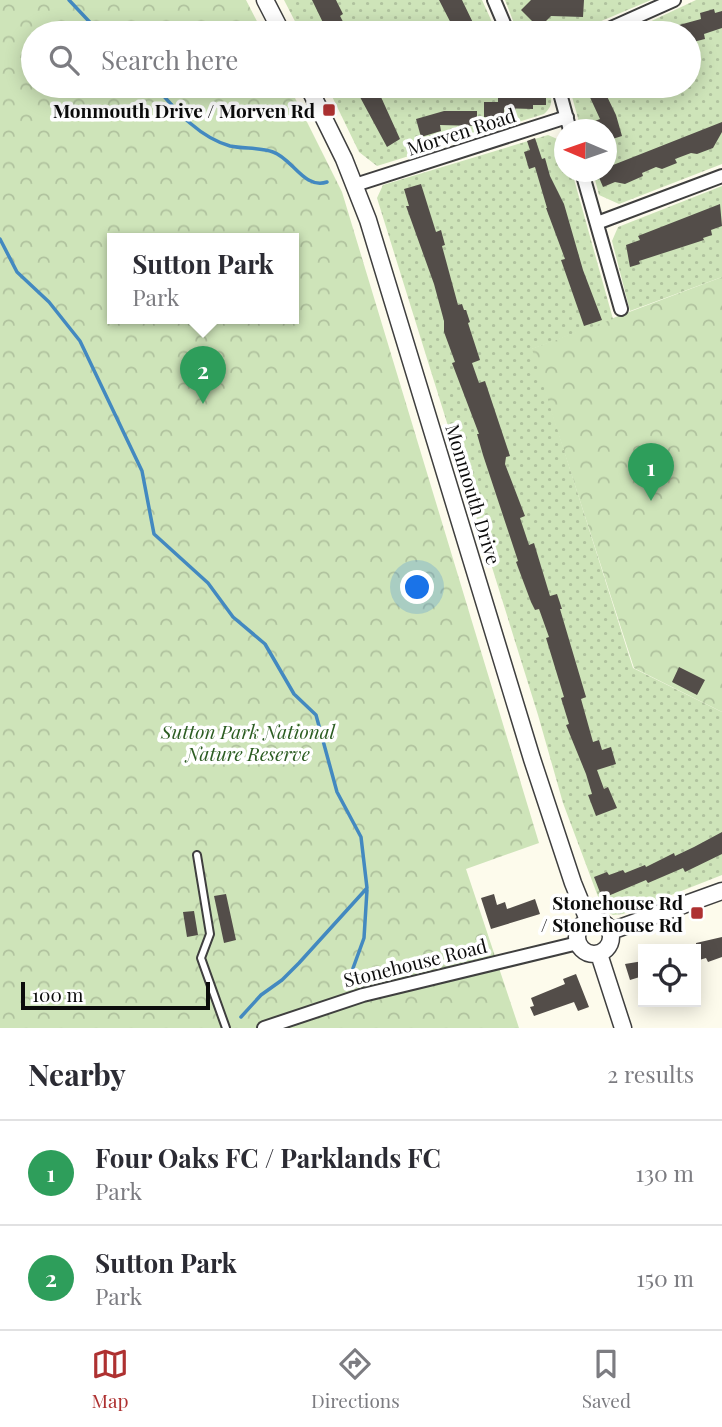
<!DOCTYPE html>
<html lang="en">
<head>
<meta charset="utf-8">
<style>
	body { margin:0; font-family:"Playfair Display",serif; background:#f2f2f3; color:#2b2b33 }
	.controls { position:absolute; right:21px; bottom:21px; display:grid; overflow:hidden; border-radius:0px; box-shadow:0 4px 18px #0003 }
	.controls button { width:63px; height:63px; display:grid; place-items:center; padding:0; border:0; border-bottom:2px solid #e1e1e2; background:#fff; color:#2b2b33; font:35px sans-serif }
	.compass { position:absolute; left:554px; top:119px; width:63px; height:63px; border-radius:50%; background:#fff; box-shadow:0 4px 18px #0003; rotate:272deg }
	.scale { position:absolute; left:21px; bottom:18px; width:189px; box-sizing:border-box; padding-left:7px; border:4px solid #0c0c0c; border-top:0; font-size:19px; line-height:24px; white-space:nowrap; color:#0c0c0c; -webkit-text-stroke:5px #fff; paint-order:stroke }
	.you { position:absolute; left:418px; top:588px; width:24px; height:24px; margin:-18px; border:5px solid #fff; border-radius:50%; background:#1a73e8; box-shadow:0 0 0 10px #1a73e833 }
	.badge { display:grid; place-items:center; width:46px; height:46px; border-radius:50%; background:#ae3131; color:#fff; font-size:23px; font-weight:700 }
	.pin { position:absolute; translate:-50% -58px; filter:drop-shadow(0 2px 4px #0008) }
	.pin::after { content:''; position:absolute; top:37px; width:24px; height:21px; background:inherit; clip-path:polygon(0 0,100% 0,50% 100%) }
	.popup { position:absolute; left:107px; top:233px; width:192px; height:91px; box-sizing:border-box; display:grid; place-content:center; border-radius:0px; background:#fff; filter:drop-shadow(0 2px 5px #0005); font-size:23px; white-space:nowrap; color:#7c7c81 }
	.popup b { font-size:26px; color:#2b2b33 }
	.popup::after { content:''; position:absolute; left:50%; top:100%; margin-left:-14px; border:14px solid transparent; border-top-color:#fff }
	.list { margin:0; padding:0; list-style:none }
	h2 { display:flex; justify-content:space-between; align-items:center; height:91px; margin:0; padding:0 28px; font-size:30px }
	h2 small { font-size:23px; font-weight:400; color:#7c7c81 }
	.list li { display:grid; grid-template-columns:46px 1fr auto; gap:21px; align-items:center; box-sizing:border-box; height:105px; padding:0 28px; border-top:2px solid #e1e1e2 }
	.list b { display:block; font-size:26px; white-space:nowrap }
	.list p { margin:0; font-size:23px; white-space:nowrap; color:#7c7c81 }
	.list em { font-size:23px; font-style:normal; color:#7c7c81 }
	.icon { flex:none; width:38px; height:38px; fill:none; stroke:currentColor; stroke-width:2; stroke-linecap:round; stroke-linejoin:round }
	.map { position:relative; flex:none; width:722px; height:1028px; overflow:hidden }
	.search { position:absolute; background:#fff; box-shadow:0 4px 18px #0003; left:21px; right:21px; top:21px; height:77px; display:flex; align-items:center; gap:18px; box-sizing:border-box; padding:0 24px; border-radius:38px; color:#7c7c81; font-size:26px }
	.sheet { height:301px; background:#fff }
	nav { display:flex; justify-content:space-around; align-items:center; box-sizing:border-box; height:98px; border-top:2px solid #e1e1e2; background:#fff; font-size:19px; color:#7c7c81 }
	nav a { display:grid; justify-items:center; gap:4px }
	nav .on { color:#ae3131 }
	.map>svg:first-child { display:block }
	.park { fill:url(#park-crowns); fill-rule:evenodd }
	.garden { fill:url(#garden-dots) }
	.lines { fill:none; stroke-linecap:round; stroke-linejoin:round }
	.stream { stroke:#4389c0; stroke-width:3.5 }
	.building { fill:#534d49 }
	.service-casing { stroke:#3f3f3f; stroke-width:10 }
	.minor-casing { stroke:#3f3f3f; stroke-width:16 }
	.tertiary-casing { stroke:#3f3f3f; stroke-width:19 }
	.service { stroke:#fff; stroke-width:6 }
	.minor { stroke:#fff; stroke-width:12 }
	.tertiary { stroke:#fff; stroke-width:16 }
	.poi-dot { fill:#ae3131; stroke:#fff; stroke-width:2.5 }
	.labels { text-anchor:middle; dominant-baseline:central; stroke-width:7; stroke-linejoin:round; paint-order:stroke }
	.poi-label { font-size:19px; font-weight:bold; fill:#0c0c0c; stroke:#fff; text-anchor:end }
	.street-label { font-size:19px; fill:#0c0c0c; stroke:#fff }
	.park-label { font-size:19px; font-style:italic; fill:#2c5d22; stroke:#fff }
</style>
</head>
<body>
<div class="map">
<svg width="722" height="1028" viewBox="0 0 722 1028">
	<defs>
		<pattern id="park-crowns" width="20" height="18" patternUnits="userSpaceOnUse" patternTransform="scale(1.75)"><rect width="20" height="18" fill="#cee4b9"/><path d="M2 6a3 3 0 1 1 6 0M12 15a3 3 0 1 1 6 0" fill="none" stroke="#b0c29e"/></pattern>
		<pattern id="garden-dots" width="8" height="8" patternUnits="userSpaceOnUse" patternTransform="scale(1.75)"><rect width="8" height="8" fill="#cee4b9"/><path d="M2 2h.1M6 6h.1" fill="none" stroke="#b0c29e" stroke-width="1.8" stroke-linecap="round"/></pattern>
	</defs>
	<rect width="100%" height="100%" fill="#fdfbec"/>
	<!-- park -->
	<path class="park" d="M0 0H246L263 33H33V86H289L342 192 539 843 466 869 519 1028H0ZM112 238H294V318H112Z
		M722 277V712L634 668 531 349Z"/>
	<!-- garden -->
	<path class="garden" d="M284 0H482L497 33H301Z
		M505 0H651L573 33H524L517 31Z
		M696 0H722V164L619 204 599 195 593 172H606V130L581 129 569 86H689V33H626Z
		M327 86H548C552 98 554 105 544 114L377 166 359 152Z
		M548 135 562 141 564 172H572L613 319 532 349 633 668 722 712V875L623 914 613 915 603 910 563 803 538 715 377 198 383 185Z
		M722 186V277L630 311 612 241 618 227Z"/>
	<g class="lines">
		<!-- stream -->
		<path class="stream" d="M69 0 100 33
			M155 86C176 110 198 137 230 146 244 149 260 147 273 152 292 158 304 190 327 182
			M0 239 17 272 49 302 80 341 142 471 154 534 208 583 233 617 265 644 294 694 316 715 337 792 361 837 367 888 299 963 282 980 261 995 241 1017
			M348 982 364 938 367 890"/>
	</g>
	<!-- building -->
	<path class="building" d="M312 0H336L343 14 340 16 349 33H328Z
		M439 0H462L478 33H456Z
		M531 0H584L583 17 551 16 539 28 521 10Z
		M714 9 715 13 722 11V28L704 34 705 39 689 43V33H662L661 30 701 19 700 13Z
		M354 86H376L400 139 387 147Z
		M602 86 616 115 622 136 606 141V130H597L595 121 600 119 588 93Z
		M513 93 546 94V105H533V109L504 108V117H484V102H498V97H512Z
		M444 111H477V126L440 125 441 131 421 137 416 119Z
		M722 122V132L713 148 697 154 691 153 675 159 677 163 662 169 656 167 642 173 643 176 625 184 615 182 603 187 598 175 609 170 608 167Z
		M535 138 542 159 545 158 550 176 564 204 583 270 602 320 584 326 561 260 565 259 546 208H547L535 167 529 169 524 152 530 150 527 141Z
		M421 184 436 232 441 230 445 245 442 246 458 305 462 304 464 310H466L470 322 468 323 480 360 472 363 479 383 485 381 510 456 506 457 505 464 525 516 520 518 529 545 534 543 550 596 557 594 562 609H560L586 697 581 699 593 742 599 740 602 750 611 747 616 764 597 770 604 789 608 787 617 808 596 816 588 795 592 794 586 774 566 725 569 724 561 698 564 697 546 638 549 637 539 609 535 610 531 602 516 562 518 561 483 455 477 434H479L452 363 455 362 444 332V321L434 284 406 206H409L404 189Z
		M720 204 722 226 711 230 712 235 703 238 704 240 639 261 640 264 630 267 626 245 640 240 638 236Z
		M679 667 705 680 697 695 672 682Z
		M722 832V854L685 872 683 868 648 883 646 880 608 896 607 893 601 895 594 877 607 872 609 875 623 870 625 873 645 865 646 867 674 853 675 856 694 847Z
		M226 894 236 940 224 943 214 896Z
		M494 894 497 905 505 902 507 909 535 899 540 914 491 929 481 898Z
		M194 911 198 935 187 937 183 912Z
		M722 937V957L708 962 706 958 696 961V943Z
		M643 961V976L630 980 625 964Z
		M576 974 589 1007 578 1011 574 1002 534 1016 530 1007 534 1006 531 998 565 984 563 979Z"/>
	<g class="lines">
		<defs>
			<path id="service" d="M197 855 210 934 201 958 226 1028"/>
			<path id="minor" d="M494 0 508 33
				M600 33 674 0
				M558 86 570 130
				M582 172 621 309
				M355 185 567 117
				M597 223 722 176
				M264 1028 363 995 578 943"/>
			<path id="tertiary" d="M265 0 282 33
				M308 86 344 159 368 220 532 759 573 883 588 920
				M577 937a17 17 0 1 1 34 0a17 17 0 1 1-34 0Z
				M611 931 722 891
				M599 954 623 1028"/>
		</defs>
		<!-- service casing -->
		<use href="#service" class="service-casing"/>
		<!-- minor casing -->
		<use href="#minor" class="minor-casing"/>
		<!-- tertiary casing -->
		<use href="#tertiary" class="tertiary-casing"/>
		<!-- service -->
		<use href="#service" class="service"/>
		<!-- minor -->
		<use href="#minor" class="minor"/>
		<!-- tertiary -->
		<use href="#tertiary" class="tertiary"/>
	</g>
	<!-- markers -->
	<g class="poi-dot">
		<rect x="322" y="103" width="14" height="14" rx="3.5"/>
		<rect x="690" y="906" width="14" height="14" rx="3.5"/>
	</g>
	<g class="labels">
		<!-- poi labels -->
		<g class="poi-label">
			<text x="315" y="110">Monmouth Drive / Morven Rd</text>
			<text x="683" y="902">Stonehouse Rd<tspan x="683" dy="22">/ Stonehouse Rd</tspan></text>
		</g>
		<!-- street labels -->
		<g class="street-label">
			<text transform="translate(461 131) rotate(-18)">Morven Road</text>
			<text transform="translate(474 494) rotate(73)">Monmouth Drive</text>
			<text transform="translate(415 962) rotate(-14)">Stonehouse Road</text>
		</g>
		<!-- park labels -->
		<g class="park-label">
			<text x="248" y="731">Sutton Park National<tspan x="248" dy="22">Nature Reserve</tspan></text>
		</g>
	</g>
</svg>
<div class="controls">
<button><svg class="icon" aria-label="locate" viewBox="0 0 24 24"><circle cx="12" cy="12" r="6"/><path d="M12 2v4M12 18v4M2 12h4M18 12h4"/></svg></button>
</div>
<svg class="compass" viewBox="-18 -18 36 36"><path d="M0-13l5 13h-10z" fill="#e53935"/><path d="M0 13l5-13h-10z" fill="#7c7c81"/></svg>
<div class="scale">100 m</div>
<div class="you"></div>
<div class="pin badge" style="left:651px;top:501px;background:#2e9e5b">1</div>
<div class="pin badge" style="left:203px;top:404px;background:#2e9e5b">2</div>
<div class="popup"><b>Sutton Park</b>Park</div>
<div class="search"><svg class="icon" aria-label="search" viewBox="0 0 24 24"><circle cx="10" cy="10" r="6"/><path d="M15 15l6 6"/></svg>Search here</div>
</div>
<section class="sheet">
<h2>Nearby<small>2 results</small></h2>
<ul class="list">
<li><span class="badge" style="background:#2e9e5b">1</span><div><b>Four Oaks FC / Parklands FC</b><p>Park</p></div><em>130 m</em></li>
<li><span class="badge" style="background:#2e9e5b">2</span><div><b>Sutton Park</b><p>Park</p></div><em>150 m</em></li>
</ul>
</section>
<nav>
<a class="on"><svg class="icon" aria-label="map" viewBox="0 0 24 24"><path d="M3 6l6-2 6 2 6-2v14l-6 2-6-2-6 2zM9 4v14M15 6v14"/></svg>Map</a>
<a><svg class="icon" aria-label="directions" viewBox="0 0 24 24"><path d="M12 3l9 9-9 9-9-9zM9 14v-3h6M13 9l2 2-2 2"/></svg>Directions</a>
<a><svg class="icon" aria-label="saved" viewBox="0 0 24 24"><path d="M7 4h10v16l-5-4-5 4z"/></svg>Saved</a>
</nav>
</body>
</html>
